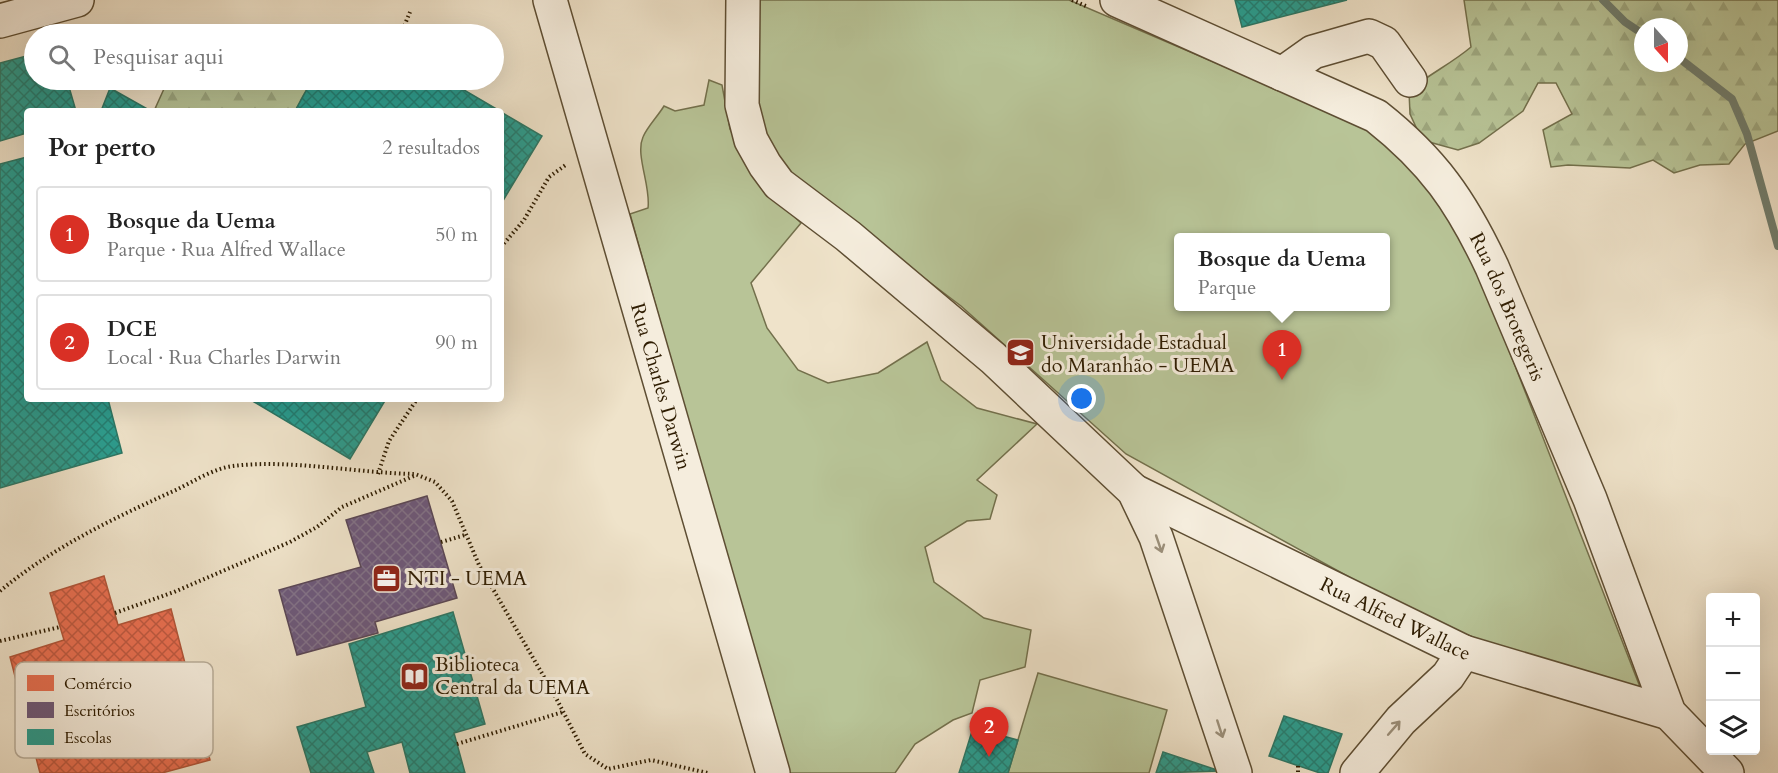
<!DOCTYPE html>
<html lang="pt">
<head>
<meta charset="utf-8">
<style>
	body { margin:0; font-family:Cardo,serif; background:#f2f2f2; color:#222 }
	.controls { position:absolute; right:18px; bottom:18px; display:grid; overflow:hidden; border-radius:6px; box-shadow:0 6px 24px #0002 }
	.controls button { width:54px; height:54px; display:grid; place-items:center; padding:0; border:0; border-bottom:2px solid #e0e0e0; background:#fff; color:#222; font:30px sans-serif }
	.compass { position:absolute; left:1634px; top:18px; width:54px; height:54px; border-radius:50%; background:#fff; box-shadow:0 6px 24px #0002; rotate:159deg }
	.you { position:absolute; left:1082px; top:399px; width:21px; height:21px; margin:-15px; border:4px solid #fff; border-radius:50%; background:#1a73e8; box-shadow:0 0 0 9px #1a73e833 }
	.badge { display:grid; place-items:center; width:39px; height:39px; border-radius:50%; background:#d93025; color:#fff; font-size:20px; font-weight:700 }
	.pin { position:absolute; translate:-50% -50px; filter:drop-shadow(0 2px 3px #0008) }
	.pin::after { content:''; position:absolute; top:32px; width:21px; height:18px; background:inherit; clip-path:polygon(0 0,100% 0,50% 100%) }
	.popup { position:absolute; left:1174px; top:233px; width:216px; height:78px; box-sizing:border-box; display:grid; place-content:center; border-radius:6px; background:#fff; filter:drop-shadow(0 2px 4px #0005); font-size:20px; white-space:nowrap; color:#767676 }
	.popup b { font-size:22px; color:#222 }
	.popup::after { content:''; position:absolute; left:50%; top:100%; margin-left:-12px; border:12px solid transparent; border-top-color:#fff }
	.list { margin:0; padding:0; list-style:none }
	h2 { display:flex; justify-content:space-between; align-items:center; height:78px; margin:0; padding:0 24px; font-size:26px }
	h2 small { font-size:20px; font-weight:400; color:#767676 }
	.list li { display:grid; grid-template-columns:39px 1fr auto; gap:18px; align-items:center; box-sizing:border-box; height:96px; margin:0 12px 12px; padding:0 12px; border:2px solid #e0e0e0; border-radius:6px }
	.list b { display:block; font-size:22px; white-space:nowrap }
	.list p { margin:0; font-size:20px; white-space:nowrap; color:#767676 }
	.list em { font-size:20px; font-style:normal; color:#767676 }
	.icon { flex:none; width:33px; height:33px; fill:none; stroke:currentColor; stroke-width:2; stroke-linecap:round; stroke-linejoin:round }
	.map { position:relative; flex:none; width:1778px; height:773px; overflow:hidden }
	.search { position:absolute; background:#fff; box-shadow:0 6px 24px #0002; left:24px; top:24px; width:480px; height:66px; display:flex; align-items:center; gap:15px; box-sizing:border-box; padding:0 21px; border-radius:33px; color:#767676; font-size:22px }
	.panel { position:absolute; background:#fff; box-shadow:0 6px 24px #0002; left:24px; top:108px; width:480px; height:294px; border-radius:6px }
	.map>svg:first-child { display:block }
	.green { fill:#b8c497; stroke:#73704c; stroke-width:1.5; fill-rule:evenodd }
	.forest { fill:url(#forest-firs); stroke:#73704c; stroke-width:1.5; fill-rule:evenodd }
	.shops { fill:url(#shops-cross-hatch); stroke:#b05639; stroke-width:1.5 }
	.offices { fill:url(#offices-cross-hatch); stroke:#5a4756; stroke-width:1.5 }
	.schools { fill:url(#schools-cross-hatch); stroke:#2b7664; stroke-width:1.5 }
	.lines { fill:none; stroke-linecap:round; stroke-linejoin:round }
	.stream { stroke:#6f7d6e; stroke-width:8 }
	.minor-casing { stroke:#5e4e33; stroke-width:36 }
	.path { stroke:#2e1c01; stroke-width:4; stroke-dasharray:1.5 3; stroke-linecap:butt }
	.minor { stroke:#f5eddd; stroke-width:33 }
	.oneway { stroke:#9b8f7a }
	.labels { text-anchor:middle; dominant-baseline:central; stroke-width:6; stroke-linejoin:round; paint-order:stroke }
	.street-label { font-size:20px; fill:#2e1c01; stroke:#f5eddd }
	.poi-label { font-size:20px; fill:#2e1c01; stroke:#f5eddd; text-anchor:start }
	.key { fill:#f5eddd; stroke:#b9ae9b; stroke-width:1.5 }
	.key-label { font-size:16px; fill:#2e1c01 }
</style>
</head>
<body>
<div class="map">
<svg width="1778" height="773" viewBox="0 0 1778 773">
	<defs>
		<pattern id="forest-firs" width="22" height="20" patternUnits="userSpaceOnUse" patternTransform="scale(1.5)"><rect width="22" height="20" fill="#b8c497"/><path d="M5 1l3.5 6h-7zM16 11l3.5 6h-7z" fill="#9ea880"/></pattern>
		<pattern id="shops-cross-hatch" width="8" height="8" patternUnits="userSpaceOnUse" patternTransform="scale(1.5)"><rect width="8" height="8" fill="#e76f51"/><path d="M0 0l8 8M0 8l8-8" fill="none" stroke="#bc5a41"/></pattern>
		<pattern id="offices-cross-hatch" width="8" height="8" patternUnits="userSpaceOnUse" patternTransform="scale(1.5)"><rect width="8" height="8" fill="#6d597a"/><path d="M0 0l8 8M0 8l8-8" fill="none" stroke="#827288"/></pattern>
		<pattern id="schools-cross-hatch" width="8" height="8" patternUnits="userSpaceOnUse" patternTransform="scale(1.5)"><rect width="8" height="8" fill="#2a9d8f"/><path d="M0 0l8 8M0 8l8-8" fill="none" stroke="#247f72"/></pattern>
	</defs>
	<rect width="100%" height="100%" fill="#efe3ca"/>
	<filter id="stains"><feTurbulence type="fractalNoise" baseFrequency=".00333" numOctaves="4"/><feColorMatrix values="0 0 0 0 .2 0 0 0 0 .09 0 0 0 0 .02 0 0 0 .5 -.17"/></filter>
	<radialGradient id="worn" r=".72"><stop offset=".6" stop-color="#630" stop-opacity="0"/><stop offset="1" stop-color="#630" stop-opacity=".3"/></radialGradient>
	<!-- green -->
	<path class="green" d="M754 0H1069L1384 135 1441 196 1472 255 1640 687 1495 648 1447 631 1126 454 961 306 801 185 766 148 747 106ZM1178 238H1386V306H1178Z
		M709 80 722 85 730 129 756 180 801 223 751 283 767 328 798 370 828 383 878 373 927 342 941 380 977 408 1037 424 977 480 997 495 990 519 967 521 925 547 934 582 984 618 1031 630 1025 667 980 680 972 713 953 720 915 744 895 773H787L630 214 648 208C651 186 635 155 643 137 647 127 658 116 664 106L675 111 704 105Z
		M1038 673 1167 710 1149 773H1008Z"/>
	<!-- forest -->
	<path class="forest" d="M1464 0H1778V131L1745 144 1729 164 1700 165 1674 173 1653 160 1630 168 1568 165 1551 167 1543 130 1572 114 1556 83H1538L1523 111 1479 143 1458 150 1422 140 1410 114 1409 91C1429 74 1451 64 1471 47ZM1643 27H1679V63H1643Z
		M168 80H312L295 111H154Z"/>
	<!-- shops -->
	<path class="shops" d="M104 576 118 625 171 609 210 760 162 773H40L10 657 64 640 50 593Z"/>
	<!-- offices -->
	<path class="offices" d="M427 496 457 598 375 622 378 633 297 655 279 590 361 567 346 520Z"/>
	<!-- schools -->
	<path class="schools" d="M1235 0H1347L1242 27Z
		M34 54V80H67L76 111H27V133L0 141V63Z
		M312 80H447L500 111H295Z
		M110 88 151 111H101Z
		M501 112 542 136 501 204Z
		M27 157V399H108L122 453 0 488V164Z
		M249 399H386L350 459Z
		M453 612 485 724 454 733 465 773H410L402 742 367 752 374 773H311L297 727 366 707 349 644Z
		M1284 716 1342 734 1328 773H1320L1269 756Z
		M973 728 1018 740 1008 773H959Z
		M1163 752 1220 771 1156 773Z"/>
	<g class="lines">
		<!-- stream -->
		<path class="stream" d="M1603 0 1625 22 1643 34
			M1679 58 1732 99 1747 134 1778 246"/>
		<defs>
			<g id="minor">
				<path id="s1" d="M550 0 773 773"/>
				<path d="M743 0 742 105 751 140 765 165 779 184 848 236 993 358 1134 491 1156 537 1235 773"/>
				<path id="s2" d="M1117 0 1376 116C1433 161 1461 201 1492 267L1590 499 1669 713 1727 773"/>
				<path d="M0 21 77 0"/>
				<path d="M1282 74 1313 52 1369 36 1384 43 1410 80"/>
				<path id="s3" d="M1134 491 1464 652 1669 713"/>
				<path d="M1357 773 1401 720 1448 676 1464 652"/>
			</g>
		</defs>
		<!-- minor casing -->
		<use href="#minor" class="minor-casing"/>
		<!-- path -->
		<path class="path" d="M1072 0 1088 7
			M401 34 410 12
			M501 247 524 220 549 177 567 164
			M378 474 389 441 417 399
			M441 542 465 535
			M0 591C53 547 116 517 178 489 194 481 215 468 233 466 289 459 357 473 415 474L435 482 452 501 479 565 554 694 585 754 608 769 651 760 708 773
			M115 613 174 592 290 542 317 527 342 507 416 475
			M0 641 60 627
			M457 744 563 712
			M1298 766V773"/>
		<!-- minor -->
		<use href="#minor" class="minor"/>
	</g>
	<!-- one-way arrows -->
	<defs><path id="oneway-shaft" d="M-6 0H5M1.5-3L5.5 0L1.5 3" fill="none" stroke-width="1.6" stroke-linecap="round" stroke-linejoin="round" transform="scale(1.5)"/></defs>
	<g class="oneway">
		<use href="#oneway-shaft" transform="translate(1159 544) rotate(71)"/>
		<use href="#oneway-shaft" transform="translate(1394 728) rotate(-49)"/>
		<use href="#oneway-shaft" transform="translate(1220 729) rotate(72)"/>
	</g>
	<!-- icons -->
	<defs>
		<symbol id="university-square" viewBox="-11 -11 22 22"><rect x="-9" y="-9" width="18" height="18" rx="4" fill="#8f2418" stroke="#f5eddd"/><path d="M0-5L7-2L0 1L-7-2ZM-4 1L0 2.5L4 1V4Q0 6-4 4Z" fill="#fff"/></symbol>
		<symbol id="office-square" viewBox="-11 -11 22 22"><rect x="-9" y="-9" width="18" height="18" rx="4" fill="#8f2418" stroke="#f5eddd"/><path d="M-6-3h4V-5.5h4V-3h4V5H-6ZM-1-4.5V-3h2v-1.5ZM-6 0V1H6V0Z" fill="#fff"/></symbol>
		<symbol id="library-square" viewBox="-11 -11 22 22"><rect x="-9" y="-9" width="18" height="18" rx="4" fill="#8f2418" stroke="#f5eddd"/><path d="M-6-4Q-3-5.5-.7-3.5V5Q-3 3-6 4ZM6-4Q3-5.5 .7-3.5V5Q3 3 6 4Z" fill="#fff"/></symbol>
	</defs>
	<g fill-rule="evenodd">
		<use href="#university-square" x="1004" y="336" width="33" height="33"/>
		<use href="#office-square" x="370" y="562" width="33" height="33"/>
		<use href="#library-square" x="398" y="660" width="33" height="33"/>
	</g>
	<g class="labels">
		<!-- street labels -->
		<g class="street-label">
			<text stroke="none"><textPath href="#s2" startOffset="519">Rua dos Brotegeris</textPath></text>
			<text stroke="none"><textPath href="#s1" startOffset="402">Rua Charles Darwin</textPath></text>
			<text stroke="none"><textPath href="#s3" startOffset="291">Rua Alfred Wallace</textPath></text>
		</g>
		<!-- poi labels -->
		<g class="poi-label">
			<text x="1041" y="342">Universidade Estadual<tspan x="1041" dy="23">do Maranhão - UEMA</tspan></text>
			<text x="407" y="578">NTI - UEMA</text>
			<text x="435" y="664">Biblioteca<tspan x="435" dy="23">Central da UEMA</tspan></text>
		</g>
	</g>
	<!-- legend -->
	<rect x="15" y="662" width="198" height="96" rx="9" class="key"/>
	<rect x="27" y="675" width="27" height="16" fill="#e76f51"/>
	<rect x="27" y="702" width="27" height="16" fill="#6d597a"/>
	<rect x="27" y="729" width="27" height="16" fill="#2a9d8f"/>
	<g class="key-label">
		<text x="64" y="689">Comércio</text>
		<text x="64" y="716">Escritórios</text>
		<text x="64" y="743">Escolas</text>
	</g>
	<rect width="100%" height="100%" filter="url(#stains)"/>
	<rect width="100%" height="100%" fill="url(#worn)"/>
</svg>
<div class="controls">
<button>+</button>
<button>−</button>
<button><svg class="icon" aria-label="layers" viewBox="0 0 24 24"><path d="M12 4l9 5-9 5-9-5zM3 14l9 5 9-5"/></svg></button>
</div>
<svg class="compass" viewBox="-18 -18 36 36"><path d="M0-13l5 13h-10z" fill="#e53935"/><path d="M0 13l5-13h-10z" fill="#767676"/></svg>
<div class="you"></div>
<div class="pin badge" style="left:1282px;top:380px">1</div>
<div class="popup"><b>Bosque da Uema</b>Parque</div>
<div class="pin badge" style="left:989px;top:757px">2</div>
<div class="search"><svg class="icon" aria-label="search" viewBox="0 0 24 24"><circle cx="10" cy="10" r="6"/><path d="M15 15l6 6"/></svg>Pesquisar aqui</div>
<section class="panel">
<h2>Por perto<small>2 resultados</small></h2>
<ul class="list">
<li><span class="badge">1</span><div><b>Bosque da Uema</b><p>Parque · Rua Alfred Wallace</p></div><em>50 m</em></li>
<li><span class="badge">2</span><div><b>DCE</b><p>Local · Rua Charles Darwin</p></div><em>90 m</em></li>
</ul>
</section>
</div>
</body>
</html>
